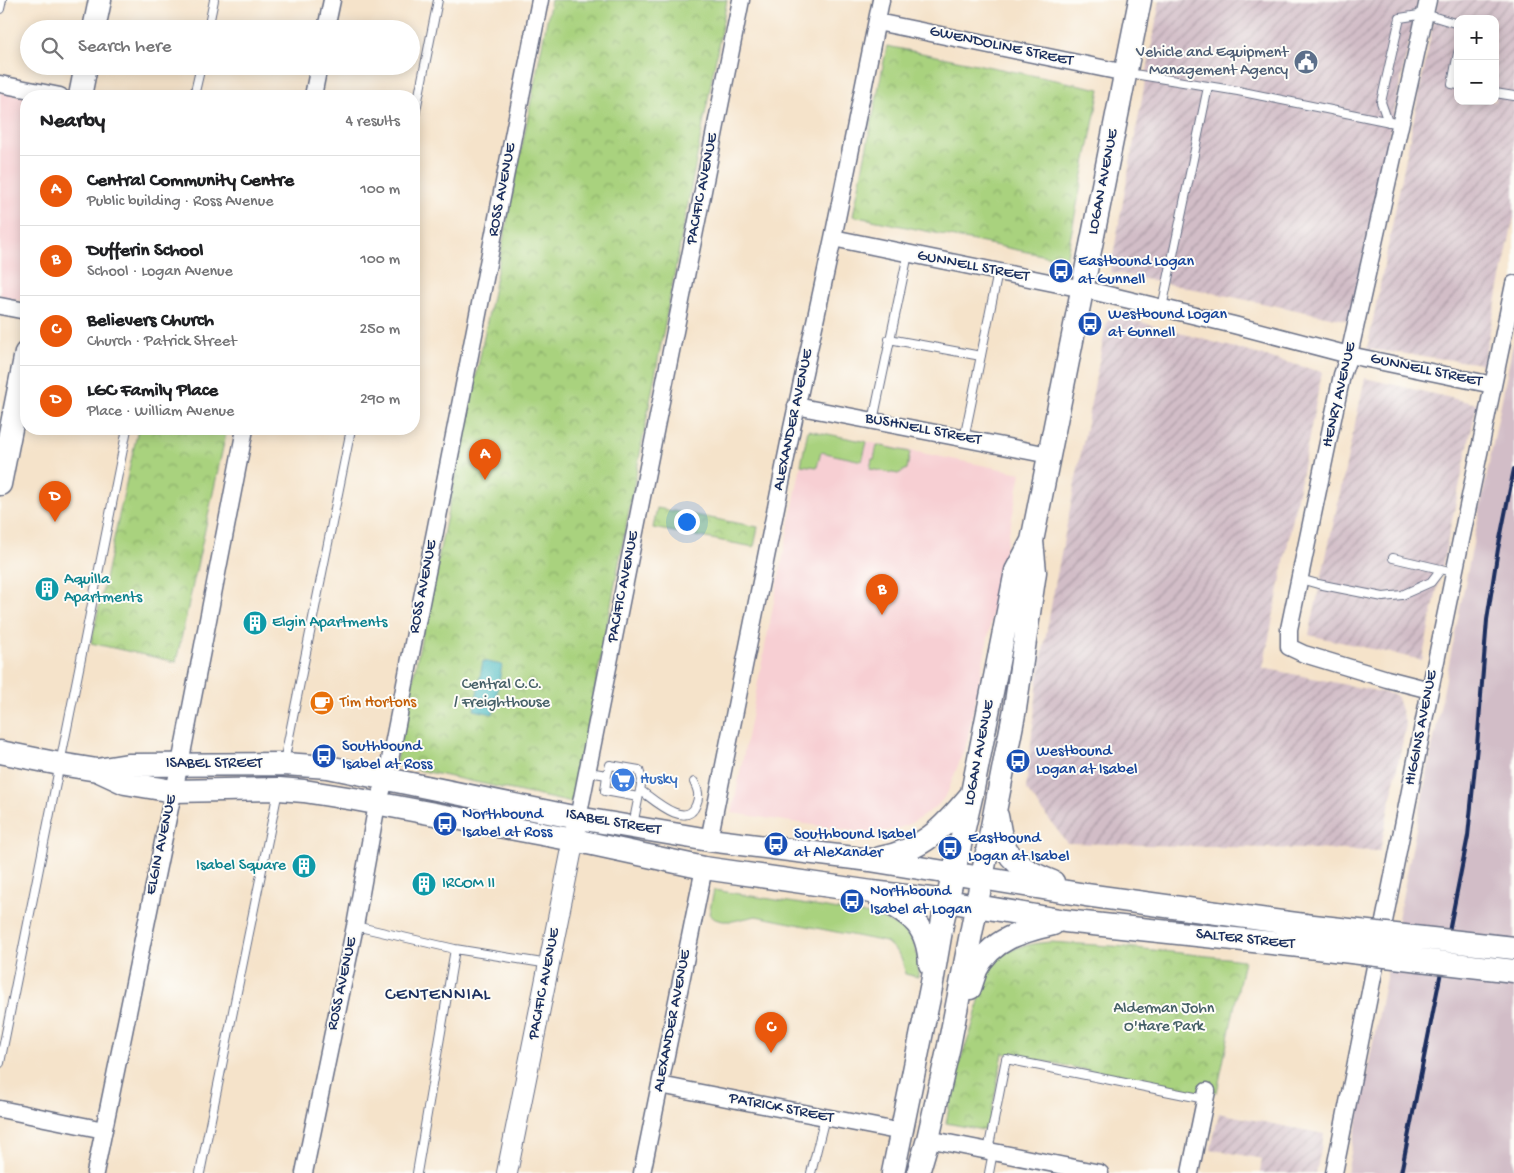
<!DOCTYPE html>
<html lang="en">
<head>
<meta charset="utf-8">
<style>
	body { margin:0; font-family:"Gochi Hand",sans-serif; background:#f6f6f6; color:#202124 }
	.controls { position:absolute; right:15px; top:15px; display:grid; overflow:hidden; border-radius:10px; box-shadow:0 2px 12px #0003 }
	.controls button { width:45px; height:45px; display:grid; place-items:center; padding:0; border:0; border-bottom:1px solid #e0e0e0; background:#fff; color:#202124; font:25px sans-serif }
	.you { position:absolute; left:686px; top:521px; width:18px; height:18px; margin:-12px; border:4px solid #fff; border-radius:50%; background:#1a73e8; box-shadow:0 0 0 8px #1a73e833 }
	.badge { display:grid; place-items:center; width:32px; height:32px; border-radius:50%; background:#ea580c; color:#fff; font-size:16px; font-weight:700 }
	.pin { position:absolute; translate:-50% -41px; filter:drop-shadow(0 1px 2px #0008) }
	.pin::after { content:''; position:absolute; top:26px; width:18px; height:15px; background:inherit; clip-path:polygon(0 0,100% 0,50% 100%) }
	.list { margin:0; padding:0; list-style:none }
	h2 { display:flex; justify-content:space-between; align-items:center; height:65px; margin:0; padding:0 20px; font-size:21px }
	h2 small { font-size:16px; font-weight:400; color:#757577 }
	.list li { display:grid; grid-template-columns:32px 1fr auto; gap:15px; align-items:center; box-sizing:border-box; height:70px; padding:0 20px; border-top:1px solid #e0e0e0 }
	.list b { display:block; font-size:19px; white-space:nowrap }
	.list p { margin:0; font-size:16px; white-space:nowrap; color:#757577 }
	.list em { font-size:16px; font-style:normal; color:#757577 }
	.icon { flex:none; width:28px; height:28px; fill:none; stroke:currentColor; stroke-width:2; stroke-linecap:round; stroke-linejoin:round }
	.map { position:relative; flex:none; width:1514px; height:1173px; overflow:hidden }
	.search { position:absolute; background:#fff; box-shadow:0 2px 12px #0003; left:20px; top:20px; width:400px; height:55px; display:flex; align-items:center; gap:12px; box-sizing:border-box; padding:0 18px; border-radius:28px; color:#757577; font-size:19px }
	.panel { position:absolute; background:#fff; box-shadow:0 2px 12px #0003; left:20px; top:90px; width:400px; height:345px; border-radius:20px }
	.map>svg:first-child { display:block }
	.built { fill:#f7cfd3 }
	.industrial { fill:url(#industrial-furrows); fill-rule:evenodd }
	.railway { fill:#d2bdc7 }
	.green { fill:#a9d27e; stroke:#62806e }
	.park { fill:url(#park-crowns); stroke:#62806e }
	.water { fill:#4ebcc2; stroke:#347690 }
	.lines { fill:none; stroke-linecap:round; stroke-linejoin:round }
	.service-casing { stroke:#676e84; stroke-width:10 }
	.minor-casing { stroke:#676e84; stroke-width:19 }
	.tertiary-casing { stroke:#676e84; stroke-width:22 }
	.secondary-casing { stroke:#676e84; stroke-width:25 }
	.service { stroke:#fff; stroke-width:8 }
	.minor { stroke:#fff; stroke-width:16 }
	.tertiary { stroke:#fff; stroke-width:20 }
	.secondary { stroke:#fff; stroke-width:22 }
	.rail { stroke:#1b2f5e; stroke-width:4 }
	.secondary-bridge-casing { stroke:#676e84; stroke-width:25; stroke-linecap:butt }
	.secondary-bridge { stroke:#fff; stroke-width:22 }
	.labels { text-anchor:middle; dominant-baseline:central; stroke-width:4; stroke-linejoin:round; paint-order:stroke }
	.street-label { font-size:16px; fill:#1b2f5e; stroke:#fdfcf7 }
	.service-label { font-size:16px; fill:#4e5e75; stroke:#fdfcf7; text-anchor:end }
	.transit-label { font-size:16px; fill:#164399; stroke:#fdfcf7; text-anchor:start }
	.culture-label { font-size:16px; fill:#0d838f; stroke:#fdfcf7; text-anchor:start }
	.park-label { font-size:16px; fill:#466068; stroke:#fdfcf7 }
	.food-label { font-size:16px; fill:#c56008; stroke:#fdfcf7; text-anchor:start }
	.shop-label { font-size:16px; fill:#366cbe; stroke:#fdfcf7; text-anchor:start }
	.neighbourhood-label { font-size:18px; letter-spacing:1px; fill:#1b2f5e; stroke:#fdfcf7 }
</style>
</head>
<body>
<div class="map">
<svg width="1514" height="1173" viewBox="0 0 1514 1173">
	<defs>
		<pattern id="industrial-furrows" width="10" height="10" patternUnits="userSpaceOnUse" patternTransform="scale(1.25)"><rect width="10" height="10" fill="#d2bdc7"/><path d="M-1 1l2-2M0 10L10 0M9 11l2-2" fill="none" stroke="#aa9aa5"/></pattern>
		<pattern id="park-crowns" width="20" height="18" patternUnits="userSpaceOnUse" patternTransform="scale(1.25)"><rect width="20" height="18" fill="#a9d27e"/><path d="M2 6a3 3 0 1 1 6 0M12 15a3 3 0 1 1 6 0" fill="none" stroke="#89ab6a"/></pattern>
	</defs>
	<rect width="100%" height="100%" fill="#fdfcf7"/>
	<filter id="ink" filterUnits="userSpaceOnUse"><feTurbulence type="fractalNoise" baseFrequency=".02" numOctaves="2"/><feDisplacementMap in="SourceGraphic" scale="10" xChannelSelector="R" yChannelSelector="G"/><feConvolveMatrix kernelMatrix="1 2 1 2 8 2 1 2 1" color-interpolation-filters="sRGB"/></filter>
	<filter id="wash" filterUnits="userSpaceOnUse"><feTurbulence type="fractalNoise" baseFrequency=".0096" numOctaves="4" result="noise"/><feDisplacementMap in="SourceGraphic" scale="20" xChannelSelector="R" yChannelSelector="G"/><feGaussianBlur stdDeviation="1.12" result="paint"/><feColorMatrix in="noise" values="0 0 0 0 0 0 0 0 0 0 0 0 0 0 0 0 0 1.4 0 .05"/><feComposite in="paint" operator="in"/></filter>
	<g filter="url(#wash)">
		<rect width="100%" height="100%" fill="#f5e3ca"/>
		<!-- built -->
		<path class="built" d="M0 92 26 97V274L21 301 0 297Z
			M808 430 1021 473 967 742 947 794 938 805 920 818 907 825 894 830 878 832H860L732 813Z"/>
		<!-- industrial -->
		<path class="industrial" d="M1160 0H1418L1350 321 1110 272Z
			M1438 0H1514V217L1483 364 1367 349ZM1458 19H1495V101H1458Z
			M1122 317 1322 372 1263 668 1396 695 1406 725 1380 851 1067 843 1026 789 1038 679 1054 590 1107 321Z
			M1365 378 1477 404 1422 660 1309 635Z
			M1219 1113 1324 1134 1316 1173H1260L1262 1159 1211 1149Z"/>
		<!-- railway -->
		<path class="railway" d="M1514 339V1173H1347Z"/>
		<!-- green -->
		<path class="green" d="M808 430 867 442 862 461 821 452 817 467 801 465Z
			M877 445 910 452 907 469 898 474 870 469 872 459H874Z
			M714 890 870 915C906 927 920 936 918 977L905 974C904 959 898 952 886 942L756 916 733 921H723L715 919 709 914Z"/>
		<!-- park -->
		<path class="park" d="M551 0H727L573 803 395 765 479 362Z
			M887 46 1100 89 1066 260 853 216Z
			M138 429H227L176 662 91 643Z
			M657 508 758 527 754 547 653 528Z
			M1050 942 1126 947 1244 960 1217 1092 1202 1088 1200 1093 1003 1053 988 1131 946 1123C950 1104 952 1085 958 1067 963 1052 969 1038 973 1024 980 1002 981 977 997 960 1011 946 1031 944 1050 942Z"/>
		<!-- water -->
		<path class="water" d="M483 661 502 665 493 714 474 710Z"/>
	</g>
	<g filter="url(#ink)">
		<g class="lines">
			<defs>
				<path id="service" d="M0 9 2 0
					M208 29 214 0
					M1458 53 1452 84 1458 85
					M1128 73 1238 91 1400 124
					M1495 93 1514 96
					M194 96 201 66
					M414 120 438 0
					M1388 122 1381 102 1400 18 1425 14 1458 24
					M1162 308 1208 87
					M889 339 981 356
					M873 421 908 254
					M964 439 998 272
					M1393 558 1445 570
					M1300 579 1318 584 1383 597 1402 595 1431 582 1441 569
					M284 762 351 429
					M588 772 607 775 605 791 638 797
					M607 775 610 765 639 770 642 780 633 825
					M640 790C653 799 686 830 696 805 700 796 698 790 694 782
					M355 926 455 949 549 964
					M0 1063 127 429
					M988 1151 1006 1059 1205 1099
					M200 1173 278 791
					M417 1173 455 949
					M811 1173 825 1117
					M989 1173 993 1152"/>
				<path id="minor" d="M1428 0 1349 355 1342 375 1289 629V647L1304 654 1387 679 1430 690
					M877 22 1126 73
					M326 29 332 0
					M0 84 60 96
					M313 96 319 66
					M833 238 1083 289 1234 325 1349 355 1493 385
					M0 306 26 311
					M796 406 1049 455
					M578 818 741 0
					M709 840 792 428 833 238 881 0
					M660 1085 902 1132
					M0 1109 104 1130
					M928 1139 1100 1173
					M95 1173 171 803 180 764 245 429
					M304 1173 355 926 375 815 388 770 540 0
					M642 1173 704 868
					M1190 1173 1207 1091
					M1334 1173 1430 690 1514 284"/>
				<path id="tertiary" d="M507 1173 577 824"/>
				<path id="secondary" d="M94 29 100 0
					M80 96 86 66
					M0 484 26 353
					M0 752 60 764 97 770 125 783 173 791 279 789 304 791 354 799 574 840 704 868 872 892 947 901 1065 921 1300 946
					M97 770 128 765 284 764 328 767 578 818 709 840 870 860 1086 895 1304 925
					M997 816C999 825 1000 835 1003 843 1012 865 1033 874 1053 882
					M880 858C923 850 943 828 970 796
					M879 897C912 916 927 923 930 964
					M970 988C972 982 974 976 976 970 991 939 1023 931 1053 924
					M893 1173 932 983 943 919 972 793 1016 571 1032 541 1140 0
					M918 1173 928 1139 949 1046 1015 709 1035 572 1032 541"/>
			</defs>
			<!-- service casing -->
			<use href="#service" class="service-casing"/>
			<!-- minor casing -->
			<use href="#minor" class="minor-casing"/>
			<!-- tertiary casing -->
			<use href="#tertiary" class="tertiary-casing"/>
			<!-- secondary casing -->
			<use href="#secondary" class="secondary-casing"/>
			<!-- service -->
			<use href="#service" class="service"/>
			<!-- minor -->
			<use href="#minor" class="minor"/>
			<!-- tertiary -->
			<use href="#tertiary" class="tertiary"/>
			<!-- secondary -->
			<use href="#secondary" class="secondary"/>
			<!-- rail -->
			<path class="rail" d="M1401 1173 1468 836 1477 746 1487 620 1498 549 1514 469"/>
			<defs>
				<path id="secondary-bridge" d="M1304 925 1514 948
					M1300 946 1514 971"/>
			</defs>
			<!-- secondary-bridge casing -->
			<use href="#secondary-bridge" class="secondary-bridge-casing"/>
			<!-- secondary-bridge -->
			<use href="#secondary-bridge" class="secondary-bridge"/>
		</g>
	</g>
	<!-- icons -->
	<defs>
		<symbol id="civic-disc" viewBox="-11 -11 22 22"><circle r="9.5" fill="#5c6f8a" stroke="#fdfcf7"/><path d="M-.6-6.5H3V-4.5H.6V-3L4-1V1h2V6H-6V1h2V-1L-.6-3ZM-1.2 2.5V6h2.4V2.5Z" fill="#fff"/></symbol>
		<symbol id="bus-disc" viewBox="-11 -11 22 22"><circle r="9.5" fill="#1a4fb4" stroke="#fdfcf7"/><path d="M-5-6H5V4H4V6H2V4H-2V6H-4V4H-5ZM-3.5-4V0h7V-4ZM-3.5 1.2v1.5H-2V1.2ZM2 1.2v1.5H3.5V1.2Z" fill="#fff"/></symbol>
		<symbol id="building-disc" viewBox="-11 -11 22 22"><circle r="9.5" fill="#0f9aa8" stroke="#fdfcf7"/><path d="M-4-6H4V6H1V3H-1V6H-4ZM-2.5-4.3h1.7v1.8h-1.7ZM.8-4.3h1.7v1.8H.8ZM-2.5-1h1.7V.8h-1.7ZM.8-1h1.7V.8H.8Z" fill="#fff"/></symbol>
		<symbol id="cafe-disc" viewBox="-11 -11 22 22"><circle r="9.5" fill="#e8710a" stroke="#fdfcf7"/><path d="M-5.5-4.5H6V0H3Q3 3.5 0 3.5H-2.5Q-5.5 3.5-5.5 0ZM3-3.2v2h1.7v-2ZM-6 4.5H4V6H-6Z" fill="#fff"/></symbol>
		<symbol id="supermarket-disc" viewBox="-11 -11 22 22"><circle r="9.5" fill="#3f7fe0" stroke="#fdfcf7"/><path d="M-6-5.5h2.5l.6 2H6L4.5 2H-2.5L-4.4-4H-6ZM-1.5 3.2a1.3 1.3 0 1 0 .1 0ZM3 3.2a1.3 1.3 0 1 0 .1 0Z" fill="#fff"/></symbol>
	</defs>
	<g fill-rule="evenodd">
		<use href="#civic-disc" x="1292" y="48" width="28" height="28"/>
		<use href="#bus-disc" x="1047" y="257" width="28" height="28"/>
		<use href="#bus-disc" x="1076" y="310" width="28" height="28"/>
		<use href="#building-disc" x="33" y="575" width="28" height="28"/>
		<use href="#building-disc" x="241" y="609" width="28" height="28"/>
		<use href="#cafe-disc" x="308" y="689" width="28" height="28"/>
		<use href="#bus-disc" x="310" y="742" width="28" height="28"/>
		<use href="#bus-disc" x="1004" y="747" width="28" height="28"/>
		<use href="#supermarket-disc" x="609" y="766" width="28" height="28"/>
		<use href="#bus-disc" x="431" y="810" width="28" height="28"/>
		<use href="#bus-disc" x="762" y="830" width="28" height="28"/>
		<use href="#bus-disc" x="936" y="834" width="28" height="28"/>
		<use href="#building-disc" x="290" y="852" width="28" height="28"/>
		<use href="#building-disc" x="410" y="870" width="28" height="28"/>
		<use href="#bus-disc" x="838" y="887" width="28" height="28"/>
	</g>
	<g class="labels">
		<!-- street labels -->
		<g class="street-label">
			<text transform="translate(1001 47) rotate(12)">GWENDOLINE STREET</text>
			<text transform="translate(1104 182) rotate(-79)">LOGAN AVENUE</text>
			<text transform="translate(703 189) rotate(-79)">PACIFIC AVENUE</text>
			<text transform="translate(503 190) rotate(-79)">ROSS AVENUE</text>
			<text transform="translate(973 267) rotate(11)">GUNNELL STREET</text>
			<text transform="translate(1426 371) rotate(12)">GUNNELL STREET</text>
			<text transform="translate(1340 395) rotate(-77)">HENRY AVENUE</text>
			<text transform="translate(794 420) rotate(-78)">ALEXANDER AVENUE</text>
			<text transform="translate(923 430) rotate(11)">BUSHNELL STREET</text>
			<text transform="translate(424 587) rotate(-79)">ROSS AVENUE</text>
			<text transform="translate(624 587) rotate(-79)">PACIFIC AVENUE</text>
			<text transform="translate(1422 728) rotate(-79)">HIGGINS AVENUE</text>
			<text transform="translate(980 753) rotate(-79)">LOGAN AVENUE</text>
			<text x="214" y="764">ISABEL STREET</text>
			<text transform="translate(613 823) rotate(10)">ISABEL STREET</text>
			<text transform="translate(162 845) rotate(-78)">ELGIN AVENUE</text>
			<text transform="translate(1245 940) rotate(6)">SALTER STREET</text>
			<text transform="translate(343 984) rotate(-78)">ROSS AVENUE</text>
			<text transform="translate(545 984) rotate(-79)">PACIFIC AVENUE</text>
			<text transform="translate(673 1021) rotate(-79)">ALEXANDER AVENUE</text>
			<text transform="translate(781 1109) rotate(11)">PATRICK STREET</text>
		</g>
		<!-- service labels -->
		<g class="service-label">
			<text x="1288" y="53">Vehicle and Equipment<tspan x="1288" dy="18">Management Agency</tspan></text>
		</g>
		<!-- transit labels -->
		<g class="transit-label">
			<text x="1078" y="262">Eastbound Logan<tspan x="1078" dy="18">at Gunnell</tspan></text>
			<text x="1108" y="315">Westbound Logan<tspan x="1108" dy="18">at Gunnell</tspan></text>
			<text x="342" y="747">Southbound<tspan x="342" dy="18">Isabel at Ross</tspan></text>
			<text x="1036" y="752">Westbound<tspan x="1036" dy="18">Logan at Isabel</tspan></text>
			<text x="462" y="815">Northbound<tspan x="462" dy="18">Isabel at Ross</tspan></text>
			<text x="794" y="835">Southbound Isabel<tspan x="794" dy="18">at Alexander</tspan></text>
			<text x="968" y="839">Eastbound<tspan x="968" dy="18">Logan at Isabel</tspan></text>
			<text x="870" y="892">Northbound<tspan x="870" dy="18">Isabel at Logan</tspan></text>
		</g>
		<!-- culture labels -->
		<g class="culture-label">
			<text x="64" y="580">Aquilla<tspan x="64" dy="18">Apartments</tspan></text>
			<text x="272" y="623">Elgin Apartments</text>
			<text x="286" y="866" text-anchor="end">Isabel Square</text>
			<text x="442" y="884">IRCOM II</text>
		</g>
		<!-- park labels -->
		<g class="park-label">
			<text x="502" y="685">Central C.C.<tspan x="502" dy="18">/ Freighthouse</tspan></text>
			<text x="1164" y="1009">Alderman John<tspan x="1164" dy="18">O'Hare Park</tspan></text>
		</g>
		<!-- food labels -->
		<g class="food-label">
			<text x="340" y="703">Tim Hortons</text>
		</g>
		<!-- shop labels -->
		<g class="shop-label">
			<text x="640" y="780">Husky</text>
		</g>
		<!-- neighbourhood labels -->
		<g class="neighbourhood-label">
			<text x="438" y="995">CENTENNIAL</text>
		</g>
	</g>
</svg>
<div class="controls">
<button>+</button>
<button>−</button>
</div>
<div class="you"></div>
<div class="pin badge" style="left:485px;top:480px">A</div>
<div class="pin badge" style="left:882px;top:615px">B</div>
<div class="pin badge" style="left:771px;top:1053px">C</div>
<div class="pin badge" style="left:55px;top:522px">D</div>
<div class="search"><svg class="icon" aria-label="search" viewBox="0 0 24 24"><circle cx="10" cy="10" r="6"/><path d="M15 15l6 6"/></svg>Search here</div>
<section class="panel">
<h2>Nearby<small>4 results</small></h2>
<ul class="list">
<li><span class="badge">A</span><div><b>Central Community Centre</b><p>Public building · Ross Avenue</p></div><em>100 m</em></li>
<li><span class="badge">B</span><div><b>Dufferin School</b><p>School · Logan Avenue</p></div><em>100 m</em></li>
<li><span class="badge">C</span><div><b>Believers Church</b><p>Church · Patrick Street</p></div><em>250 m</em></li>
<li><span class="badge">D</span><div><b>LGC Family Place</b><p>Place · William Avenue</p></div><em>290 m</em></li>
</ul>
</section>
</div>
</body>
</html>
